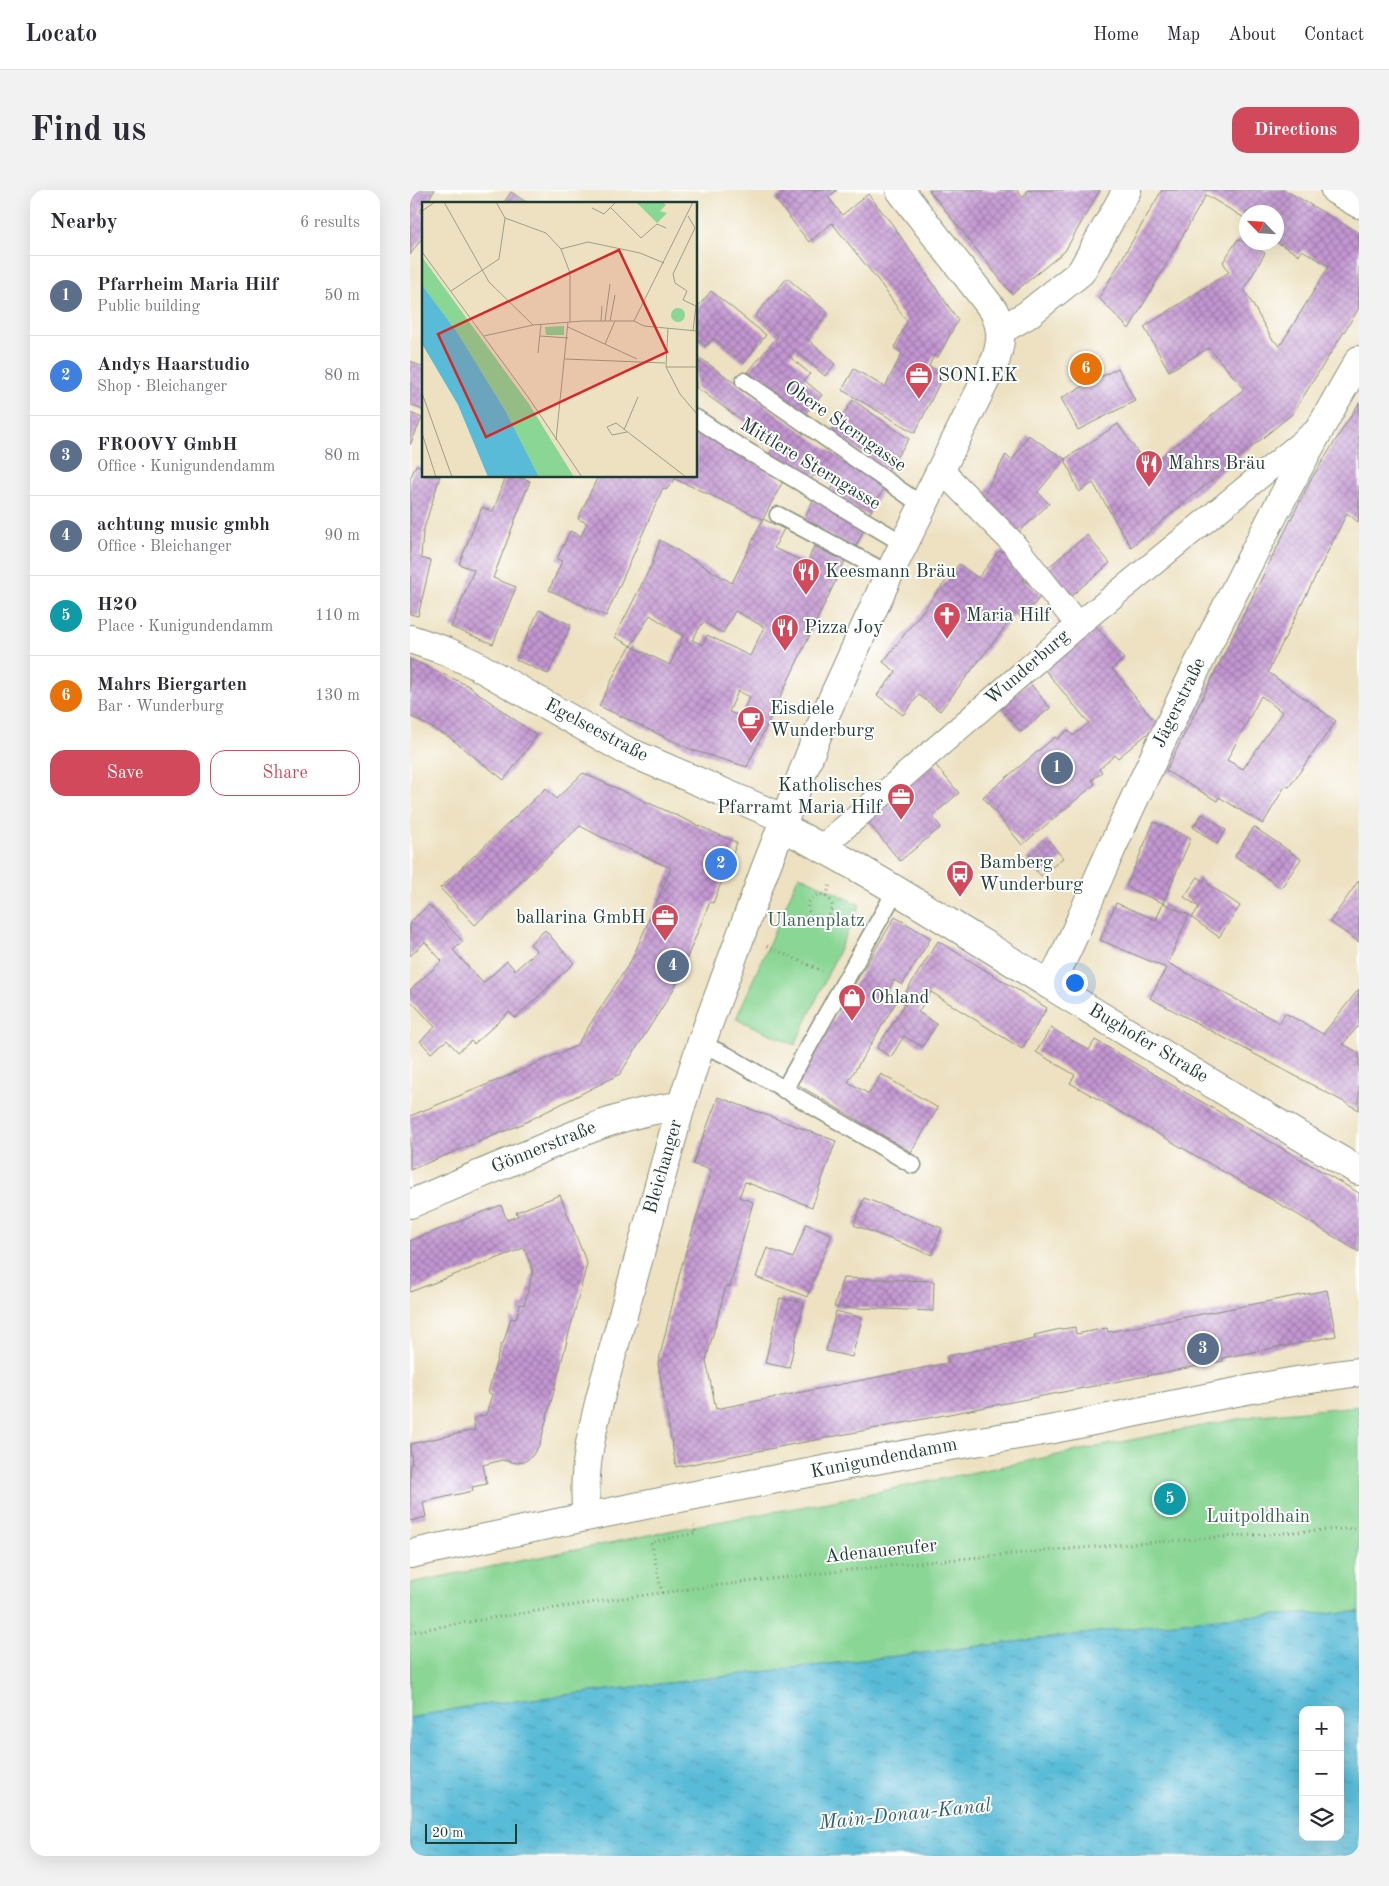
<!DOCTYPE html>
<html lang="en">
<head>
<meta charset="utf-8">
<style>
	body { margin:0; font-family:"Old Standard TT",serif; background:#f2f2f3; color:#2b2b33 }
	.controls { position:absolute; right:15px; bottom:15px; display:grid; overflow:hidden; border-radius:10px; box-shadow:0 5px 20px #0002 }
	.controls button { width:45px; height:45px; display:grid; place-items:center; padding:0; border:0; border-bottom:1px solid #e1e1e2; background:#fff; color:#2b2b33; font:25px sans-serif }
	.compass { position:absolute; left:829px; top:15px; width:45px; height:45px; border-radius:50%; background:#fff; box-shadow:0 5px 20px #0002; rotate:295deg }
	.scale { position:absolute; left:15px; bottom:12px; width:92px; box-sizing:border-box; padding-left:5px; border:2px solid #1f3d34; border-top:0; font-size:14px; line-height:18px; white-space:nowrap; color:#1f3d34; -webkit-text-stroke:4px #fff; paint-order:stroke }
	.you { position:absolute; left:664px; top:792px; width:18px; height:18px; margin:-12px; border:4px solid #fff; border-radius:50%; background:#1a73e8; box-shadow:0 0 0 8px #1a73e833 }
	.badge { display:grid; place-items:center; width:32px; height:32px; border-radius:50%; background:#d1495b; color:#fff; font-size:16px; font-weight:700 }
	.pin { position:absolute; translate:-50% -50%; border:2px solid #fff; box-shadow:0 1px 5px #0006 }
	.list { margin:0; padding:0; list-style:none }
	h2 { display:flex; justify-content:space-between; align-items:center; height:65px; margin:0; padding:0 20px; font-size:21px }
	h2 small { font-size:16px; font-weight:400; color:#7c7c81 }
	.list li { display:grid; grid-template-columns:32px 1fr auto; gap:15px; align-items:center; box-sizing:border-box; height:80px; padding:0 20px; border-top:1px solid #e1e1e2 }
	.list b { display:block; font-size:19px; white-space:nowrap }
	.list p { margin:0; font-size:16px; white-space:nowrap; color:#7c7c81 }
	.list em { font-size:16px; font-style:normal; color:#7c7c81 }
	.actions { display:flex; gap:10px; padding:15px 20px }
	.actions a { flex:1; padding:11px 0; border:1px solid #d1495b; border-radius:15px; text-align:center; font-size:18px; color:#d1495b }
	.actions .main { background:#d1495b; color:#fff }
	.icon { flex:none; width:28px; height:28px; fill:none; stroke:currentColor; stroke-width:2; stroke-linecap:round; stroke-linejoin:round }
	.map { position:relative; flex:none; width:949px; height:1666px; overflow:hidden; border-radius:15px }
	header { display:flex; align-items:center; gap:30px; box-sizing:border-box; height:70px; padding:0 25px; background:#fff; border-bottom:1px solid #e1e1e2 }
	header strong { font-size:24px }
	nav { display:flex; gap:28px; margin-inline-start:auto; font-size:18px }
	.intro { display:flex; align-items:center; justify-content:space-between; box-sizing:border-box; height:120px; padding:0 30px }
	h1 { margin:0; font-size:35px }
	.button { padding:12px 22px; border-radius:15px; background:#d1495b; color:#fff; font-size:18px; font-weight:700 }
	main { display:flex; gap:30px; padding:0 30px }
	aside { flex:1; background:#fff; border-radius:15px; box-shadow:0 5px 20px #0002 }
	.map>svg:first-child { display:block }
	.park { fill:#8ad694; stroke:#548a64 }
	.water { fill:url(#water-ripples); stroke:#3c7c86; fill-rule:evenodd }
	.building { fill:url(#building-cross-hatch); fill-rule:evenodd }
	.lines { fill:none; stroke-linecap:round; stroke-linejoin:round }
	.service-casing { stroke:#868f7a; stroke-width:19 }
	.pedestrian-casing { stroke:#868f7a; stroke-width:26 }
	.minor-casing { stroke:#868f7a; stroke-width:30 }
	.tertiary-casing { stroke:#868f7a; stroke-width:30 }
	.path { stroke:#868f7a; stroke-width:3; stroke-dasharray:1 4; stroke-linecap:butt }
	.service { stroke:#fff; stroke-width:16 }
	.pedestrian { stroke:#fff; stroke-width:24 }
	.minor { stroke:#fff; stroke-width:28 }
	.tertiary { stroke:#fff; stroke-width:28 }
	.labels { text-anchor:middle; dominant-baseline:central; stroke-width:4; stroke-linejoin:round; paint-order:stroke }
	.poi-label { font-size:19px; fill:#1f3d34; stroke:#fff; text-anchor:start }
	.street-label { font-size:19px; fill:#1f3d34; stroke:#fff }
	.park-label { font-size:19px; fill:#3a634c; stroke:#fff }
	.water-label { font-size:20px; font-style:italic; fill:#306365; stroke:#fff }
	.inset-road { fill:none; stroke:#9b9f89; stroke-width:1 }
	.view { fill:#d62828; fill-opacity:0.15; stroke:#d62828; stroke-width:2.5 }
	.inset-edge { fill:none; stroke:#1f3d34; stroke-width:2.5 }
</style>
</head>
<body>
<header>
<strong>Locato</strong>
<nav><a>Home</a><a>Map</a><a>About</a><a>Contact</a></nav>
</header>
<div class="intro"><h1>Find us</h1><a class="button">Directions</a></div>
<main>
<aside>
<h2>Nearby<small>6 results</small></h2>
<ul class="list">
<li><span class="badge" style="background:#5c6f8a">1</span><div><b>Pfarrheim Maria Hilf</b><p>Public building</p></div><em>50 m</em></li>
<li><span class="badge" style="background:#3f7fe0">2</span><div><b>Andys Haarstudio</b><p>Shop · Bleichanger</p></div><em>80 m</em></li>
<li><span class="badge" style="background:#5c6f8a">3</span><div><b>FROOVY GmbH</b><p>Office · Kunigundendamm</p></div><em>80 m</em></li>
<li><span class="badge" style="background:#5c6f8a">4</span><div><b>achtung music gmbh</b><p>Office · Bleichanger</p></div><em>90 m</em></li>
<li><span class="badge" style="background:#0f9aa8">5</span><div><b>H2O</b><p>Place · Kunigundendamm</p></div><em>110 m</em></li>
<li><span class="badge" style="background:#e8710a">6</span><div><b>Mahrs Biergarten</b><p>Bar · Wunderburg</p></div><em>130 m</em></li>
</ul>
<div class="actions"><a class="main">Save</a><a>Share</a></div>
</aside>
<div class="map">
<svg width="949" height="1666" viewBox="0 0 949 1666">
	<defs>
		<pattern id="water-ripples" width="26" height="14" patternUnits="userSpaceOnUse" patternTransform="scale(1.25)"><rect width="26" height="14" fill="#59bbd7"/><path d="M2 4q2-2 4 0t4 0M15 11q2-2 4 0t4 0" fill="none" stroke="#4999af"/></pattern>
		<pattern id="building-cross-hatch" width="8" height="8" patternUnits="userSpaceOnUse" patternTransform="scale(1.25)"><rect width="8" height="8" fill="#c396d1"/><path d="M0 0l8 8M0 8l8-8" fill="none" stroke="#9e7caa"/></pattern>
	</defs>
	<rect width="100%" height="100%" fill="#fff"/>
	<filter id="ink" filterUnits="userSpaceOnUse"><feTurbulence type="fractalNoise" baseFrequency=".02" numOctaves="2"/><feDisplacementMap in="SourceGraphic" scale="10" xChannelSelector="R" yChannelSelector="G"/><feConvolveMatrix kernelMatrix="1 2 1 2 8 2 1 2 1" color-interpolation-filters="sRGB"/></filter>
	<filter id="wash" filterUnits="userSpaceOnUse"><feTurbulence type="fractalNoise" baseFrequency=".0096" numOctaves="4" result="noise"/><feDisplacementMap in="SourceGraphic" scale="20" xChannelSelector="R" yChannelSelector="G"/><feGaussianBlur stdDeviation="1.12" result="paint"/><feColorMatrix in="noise" values="0 0 0 0 0 0 0 0 0 0 0 0 0 0 0 0 0 1.4 0 .05"/><feComposite in="paint" operator="in"/></filter>
	<g filter="url(#wash)">
		<rect width="100%" height="100%" fill="#ede1c1"/>
		<!-- park -->
		<path class="park" d="M389 685 450 715 385 855 326 829Z
			M949 1216V1422L816 1427 55 1517 0 1528V1393L284 1336 413 1313 760 1242 850 1225Z"/>
		<!-- water -->
		<path class="water" d="M949 1422V1666H0V1528L55 1517 816 1427ZM893 1520H930V1647H893Z"/>
		<g id="blocks">
			<!-- building -->
			<path class="building" d="M0 0H25L9 22 14 25V45L0 65Z
				M375 0H427L418 7 432 25 458 4 482 34 548 130 528 167 524 165 519 176 534 184 505 243 432 200 444 179 475 197 492 163 484 158 497 132 471 94 422 33 399 52 365 9Z
				M519 0H607L613 8 618 0H690L655 61 602 104Z
				M752 0H875L942 39 949 43V118L883 223 721 357 683 293 669 302 655 269 708 234 738 277 771 251 834 199 799 158 759 181 734 137 819 82 813 72 828 49 855 63 834 99 862 149 870 156 919 76 892 60 889 65 866 52V22H836V29L796 5 719 139 689 108Z
				M101 2 119 14H93Z
				M377 88 418 123 396 148 425 174 415 186 385 160 380 167 400 184 394 190 412 205 392 227 338 182 368 146 345 126Z
				M301 101 356 145 334 173 303 148 296 156 286 149V119Z
				M286 165 380 233 474 298 458 326 419 303 424 295 405 283 399 292 359 264 366 255 286 197Z
				M0 171 14 178V221L0 214Z
				M708 178 725 211 668 240 651 208Z
				M443 210 499 249 477 281 421 242Z
				M949 213V330L948 332 937 323 858 482 926 531 879 597 875 596 853 634 809 607 807 611 756 581 900 291ZM851 506 872 522 833 579 817 570Z
				M0 223 12 228 0 255Z
				M286 234 373 291 353 329 265 289 256 300 253 298 196 426 139 400 152 371 147 369 160 341 171 346 177 333 168 329 188 286H286Z
				M618 245 655 269 628 302 639 314 603 347 570 311 596 265 602 271Z
				M6 275 14 277V286H30L13 342 11 368 21 371 8 426 0 424V289Z
				M96 286H107L120 291 83 388 106 397 83 454 41 437 64 380 49 374 72 317 83 322Z
				M403 310 456 336 445 358 393 332Z
				M353 329 374 339 364 358 397 373 404 356 435 371 337 577 282 560 189 516 210 473 221 456 260 475 273 446 240 425 221 456 205 447 242 374 250 350 322 393ZM325 421 354 437 340 466 297 445 293 455 282 450 293 432 313 443ZM328 501 340 507 330 526 319 522Z
				M677 345 700 373 660 407 635 380Z
				M601 360 616 386 613 390 632 404 613 429 606 423 530 521 509 505 493 525 467 505 486 482 473 472 549 374 568 388 588 362Z
				M129 420 161 435 138 484 106 470Z
				M686 436 714 469 702 479 748 535 708 568 705 565 689 579 692 582 682 590 685 594 612 655 573 607 645 547 647 549 658 540 663 546 679 533 634 479Z
				M0 469 57 495 127 546 94 590 39 547 0 526Z
				M619 492 640 518 611 542 590 517Z
				M523 572 549 603 522 626 531 637 490 671 455 629Z
				M173 583 327 653 303 713 300 712 265 797 210 884 112 934 0 980V926L93 888 166 856 222 769 239 730 261 678 189 646 170 636 65 735 30 698 136 598 146 609Z
				M792 624 816 640 807 654 783 637Z
				M744 632 781 648 753 713 716 697Z
				M844 637 891 669 871 698 825 666Z
				M638 650 653 668 631 686 616 669Z
				M788 687 830 716 809 747 782 728 789 717 774 707Z
				M949 690V752L920 732Z
				M706 713 746 730 753 713 779 725 758 773 870 833 875 823 913 844 949 799V835L933 854 949 863V920L740 808 756 778 690 750Z
				M19 715 53 752 43 760 73 793 97 771 105 780 127 761 120 754 135 740 164 773 105 828 99 822 64 854 61 851 48 862 37 850 21 863 10 851 25 837 0 810V800L32 771 15 752 0 766V732Z
				M485 727 521 748 492 795 484 790 477 803 488 809 438 892 459 904 471 884 528 918 501 962 385 893Z
				M528 751 637 818 612 859 521 802 508 822 527 834 512 857 494 846 481 867 467 858 495 814 490 811Z
				M641 838 679 860 685 850 949 1003V1062L885 1023 660 893 665 885 626 862Z
				M308 907 426 951 402 1017 335 992 329 1007 343 1012 320 1097 316 1096 296 1170 306 1219 538 1173 537 1166 625 1149 624 1145 646 1140 665 1137 666 1144 697 1138 698 1142 917 1100 926 1146 812 1168 813 1171 266 1277 248 1174 271 1078 301 980 283 974Z
				M150 1005 177 1074 130 1254 122 1266 114 1272 107 1273 92 1270 73 1275 77 1294 62 1297 63 1301 13 1312 16 1327 0 1331V1274H2L0 1254 65 1240 63 1228 76 1225 82 1204 78 1203 91 1154H93L101 1128 106 1129 110 1114 114 1115 123 1081 114 1058 0 1102V1051L91 1015 97 1030 108 1026 106 1022Z
				M454 1008 532 1038 522 1065 444 1035Z
				M396 1034 422 1044 397 1107 346 1087 357 1058 383 1068Z
				M433 1088 524 1091 523 1121 424 1117Z
				M370 1108 394 1113 379 1178 355 1173Z
				M426 1121 452 1128 442 1167 416 1161Z"/>
		</g>
	</g>
	<g filter="url(#ink)">
		<use href="#blocks" fill-opacity="0" stroke="#868f7a" stroke-width="1"/>
		<g class="lines">
			<defs>
				<path id="service" d="M334 191 513 316
					M286 228 322 252 494 354
					M368 325 479 384
					M291 854 316 865 503 975
					M374 900 486 700"/>
				<path id="pedestrian" d="M531 280 602 352 668 435
					M412 657 668 435 909 238"/>
				<path id="minor" d="M925 0 949 14
					M591 140 617 125 671 82 717 0
					M0 449 36 461 64 474 215 560 375 629
					M372 637C464 683 550 740 638 794 741 857 845 920 949 981
					M639 795C659 761 672 725 688 689 705 651 722 613 740 576 804 438 872 302 949 170
					M0 1014C40 997 79 980 119 964 168 943 217 921 271 916
					M177 1326C171 1281 183 1236 194 1193L271 916 291 854 354 682 416 523 479 384 586 169C592 149 592 140 584 121L490 0"/>
				<path id="tertiary" d="M0 1364C176 1326 352 1291 529 1258 567 1251 605 1246 644 1239 745 1219 846 1195 949 1182"/>
			</defs>
			<!-- service casing -->
			<use href="#service" class="service-casing"/>
			<!-- pedestrian casing -->
			<use href="#pedestrian" class="pedestrian-casing"/>
			<!-- minor casing -->
			<use href="#minor" class="minor-casing"/>
			<!-- tertiary casing -->
			<use href="#tertiary" class="tertiary-casing"/>
			<!-- path -->
			<path class="path" d="M398 717a12 12 0 1 1 24 0a12 12 0 1 1-24 0Z
				M416 706 420 695
				M357 756 412 781
				M252 1403 241 1352 286 1343 284 1336
				M0 1442C314 1386 631 1358 949 1338"/>
			<!-- service -->
			<use href="#service" class="service"/>
			<!-- pedestrian -->
			<use href="#pedestrian" class="pedestrian"/>
			<!-- minor -->
			<use href="#minor" class="minor"/>
			<!-- tertiary -->
			<use href="#tertiary" class="tertiary"/>
		</g>
	</g>
	<!-- icons -->
	<defs>
		<symbol id="office-pin" viewBox="-11 -11 22 30"><path d="M0 17L-7.5 6A9.5 9.5 0 1 1 7.5 6Z" fill="#d1495b" stroke="#fff"/><path d="M-6-3h4V-5.5h4V-3h4V5H-6ZM-1-4.5V-3h2v-1.5ZM-6 0V1H6V0Z" fill="#fff"/></symbol>
		<symbol id="restaurant-pin" viewBox="-11 -11 22 30"><path d="M0 17L-7.5 6A9.5 9.5 0 1 1 7.5 6Z" fill="#d1495b" stroke="#fff"/><path d="M-5-6h1v4h1v-4h1v4h1v-4h1v5L-1.5 .5V6h-2V.5L-5-1ZM5-6V6H3V1.5H1.5Q1.5-4 5-6Z" fill="#fff"/></symbol>
		<symbol id="church-pin" viewBox="-11 -11 22 30"><path d="M0 17L-7.5 6A9.5 9.5 0 1 1 7.5 6Z" fill="#d1495b" stroke="#fff"/><path d="M-1.2-6h2.4v3.5h3.3v2.4h-3.3V6h-2.4V-.1h-3.3v-2.4h3.3Z" fill="#fff"/></symbol>
		<symbol id="cafe-pin" viewBox="-11 -11 22 30"><path d="M0 17L-7.5 6A9.5 9.5 0 1 1 7.5 6Z" fill="#d1495b" stroke="#fff"/><path d="M-5.5-4.5H6V0H3Q3 3.5 0 3.5H-2.5Q-5.5 3.5-5.5 0ZM3-3.2v2h1.7v-2ZM-6 4.5H4V6H-6Z" fill="#fff"/></symbol>
		<symbol id="bus-pin" viewBox="-11 -11 22 30"><path d="M0 17L-7.5 6A9.5 9.5 0 1 1 7.5 6Z" fill="#d1495b" stroke="#fff"/><path d="M-5-6H5V4H4V6H2V4H-2V6H-4V4H-5ZM-3.5-4V0h7V-4ZM-3.5 1.2v1.5H-2V1.2ZM2 1.2v1.5H3.5V1.2Z" fill="#fff"/></symbol>
		<symbol id="shop-pin" viewBox="-11 -11 22 30"><path d="M0 17L-7.5 6A9.5 9.5 0 1 1 7.5 6Z" fill="#d1495b" stroke="#fff"/><path d="M-5-2.5h2.3a2.7 3.5 0 0 1 5.4 0H5L5.5 6h-11ZM-1.5-2.5h3a1.5 2.3 0 0 0-3 0Z" fill="#fff"/></symbol>
	</defs>
	<g fill-rule="evenodd">
		<use href="#office-pin" x="493" y="170" width="32" height="43"/>
		<use href="#restaurant-pin" x="723" y="258" width="32" height="43"/>
		<use href="#restaurant-pin" x="380" y="366" width="32" height="43"/>
		<use href="#church-pin" x="521" y="410" width="32" height="43"/>
		<use href="#restaurant-pin" x="359" y="422" width="32" height="43"/>
		<use href="#cafe-pin" x="325" y="514" width="32" height="43"/>
		<use href="#office-pin" x="475" y="591" width="32" height="43"/>
		<use href="#bus-pin" x="534" y="668" width="32" height="43"/>
		<use href="#office-pin" x="239" y="712" width="32" height="43"/>
		<use href="#shop-pin" x="426" y="792" width="32" height="43"/>
	</g>
	<g class="labels">
		<!-- poi labels -->
		<g class="poi-label">
			<text x="528" y="186">SONI.EK</text>
			<text x="758" y="274">Mahrs Bräu</text>
			<text x="415" y="382">Keesmann Bräu</text>
			<text x="556" y="426">Maria Hilf</text>
			<text x="394" y="438">Pizza Joy</text>
			<text x="360" y="519">Eisdiele<tspan x="360" dy="22">Wunderburg</tspan></text>
			<text x="472" y="596" text-anchor="end">Katholisches<tspan x="472" dy="22">Pfarramt Maria Hilf</tspan></text>
			<text x="569" y="673">Bamberg<tspan x="569" dy="22">Wunderburg</tspan></text>
			<text x="236" y="728" text-anchor="end">ballarina GmbH</text>
			<text x="461" y="808">Ohland</text>
		</g>
		<!-- street labels -->
		<g class="street-label">
			<text transform="translate(435 237) rotate(35)">Obere Sterngasse</text>
			<text transform="translate(400 275) rotate(31)">Mittlere Sterngasse</text>
			<text transform="translate(618 478) rotate(-41)">Wunderburg</text>
			<text transform="translate(770 513) rotate(-64)">Jägerstraße</text>
			<text transform="translate(186 541) rotate(28)">Egelseestraße</text>
			<text transform="translate(738 854) rotate(31)">Bughofer Straße</text>
			<text transform="translate(134 958) rotate(-22)">Gönnerstraße</text>
			<text transform="translate(254 977) rotate(-74)">Bleichanger</text>
			<text transform="translate(474 1269) rotate(-11)">Kunigundendamm</text>
			<text transform="translate(471 1362) rotate(-6)">Adenauerufer</text>
		</g>
		<!-- park labels -->
		<g class="park-label">
			<text x="406" y="731">Ulanenplatz</text>
			<text x="848" y="1327">Luitpoldhain</text>
		</g>
		<!-- water labels -->
		<g class="water-label">
			<text transform="translate(495 1625) rotate(-6)">Main-Donau-Kanal</text>
		</g>
	</g>
	<!-- overview -->
	<g transform="translate(12 12)">
		<rect width="275" height="275" fill="#ede1c1"/>
		<path d="M214 0H241L244 3 238 9 245 11 235 21Z" fill="#8ad694"/>
		<path d="M0 55 107 202 152 275H117L83 208 35 130 0 83ZM249 113a7 7 0 1 1 14 0a7 7 0 1 1-14 0ZM142 124V133H124L123 125Z" fill="#8ad694"/>
		<path d="M0 83 35 130 83 208 117 275H66L36 203 0 142Z" fill="#59bbd7"/>
		<path class="inset-road" d="M22 0 67 80 111 123M74 0 83 16 124 31 139 47 148 71V120M170 6 182 12 194 0M189 6 219 36 235 22 244 26M0 9 13 0M266 14 273 26 251 72 253 81 265 89 261 98 274 104 271 129M139 47 166 40 218 51 242 61M0 50 106 195 160 275M29 89 77 57 83 16M179 119 180 104M183 119 188 82M188 119 193 93M212 119 271 0M146 125 215 157M246 126 244 165 258 192 275 212M62 134 111 123 161 119H212L222 124 275 129M118 134 146 136M183 142 193 119M116 151 119 122M143 157 243 161M244 165H275M0 191 30 275M202 228 216 195M205 230 190 233 185 225 194 221 264 275M0 231 14 275M134 238 146 120"/>
		<path class="view" d="M197 48 245 150 64 235 16 132Z"/>
		<rect width="275" height="275" class="inset-edge"/>
	</g>
</svg>
<div class="controls">
<button>+</button>
<button>−</button>
<button><svg class="icon" aria-label="layers" viewBox="0 0 24 24"><path d="M12 4l9 5-9 5-9-5zM3 14l9 5 9-5"/></svg></button>
</div>
<svg class="compass" viewBox="-18 -18 36 36"><path d="M0-13l5 13h-10z" fill="#e53935"/><path d="M0 13l5-13h-10z" fill="#7c7c81"/></svg>
<div class="scale">20 m</div>
<div class="you"></div>
<div class="pin badge" style="left:647px;top:578px;background:#5c6f8a">1</div>
<div class="pin badge" style="left:311px;top:674px;background:#3f7fe0">2</div>
<div class="pin badge" style="left:793px;top:1159px;background:#5c6f8a">3</div>
<div class="pin badge" style="left:263px;top:776px;background:#5c6f8a">4</div>
<div class="pin badge" style="left:760px;top:1309px;background:#0f9aa8">5</div>
<div class="pin badge" style="left:676px;top:179px;background:#e8710a">6</div>
</div>
</main>
</body>
</html>
